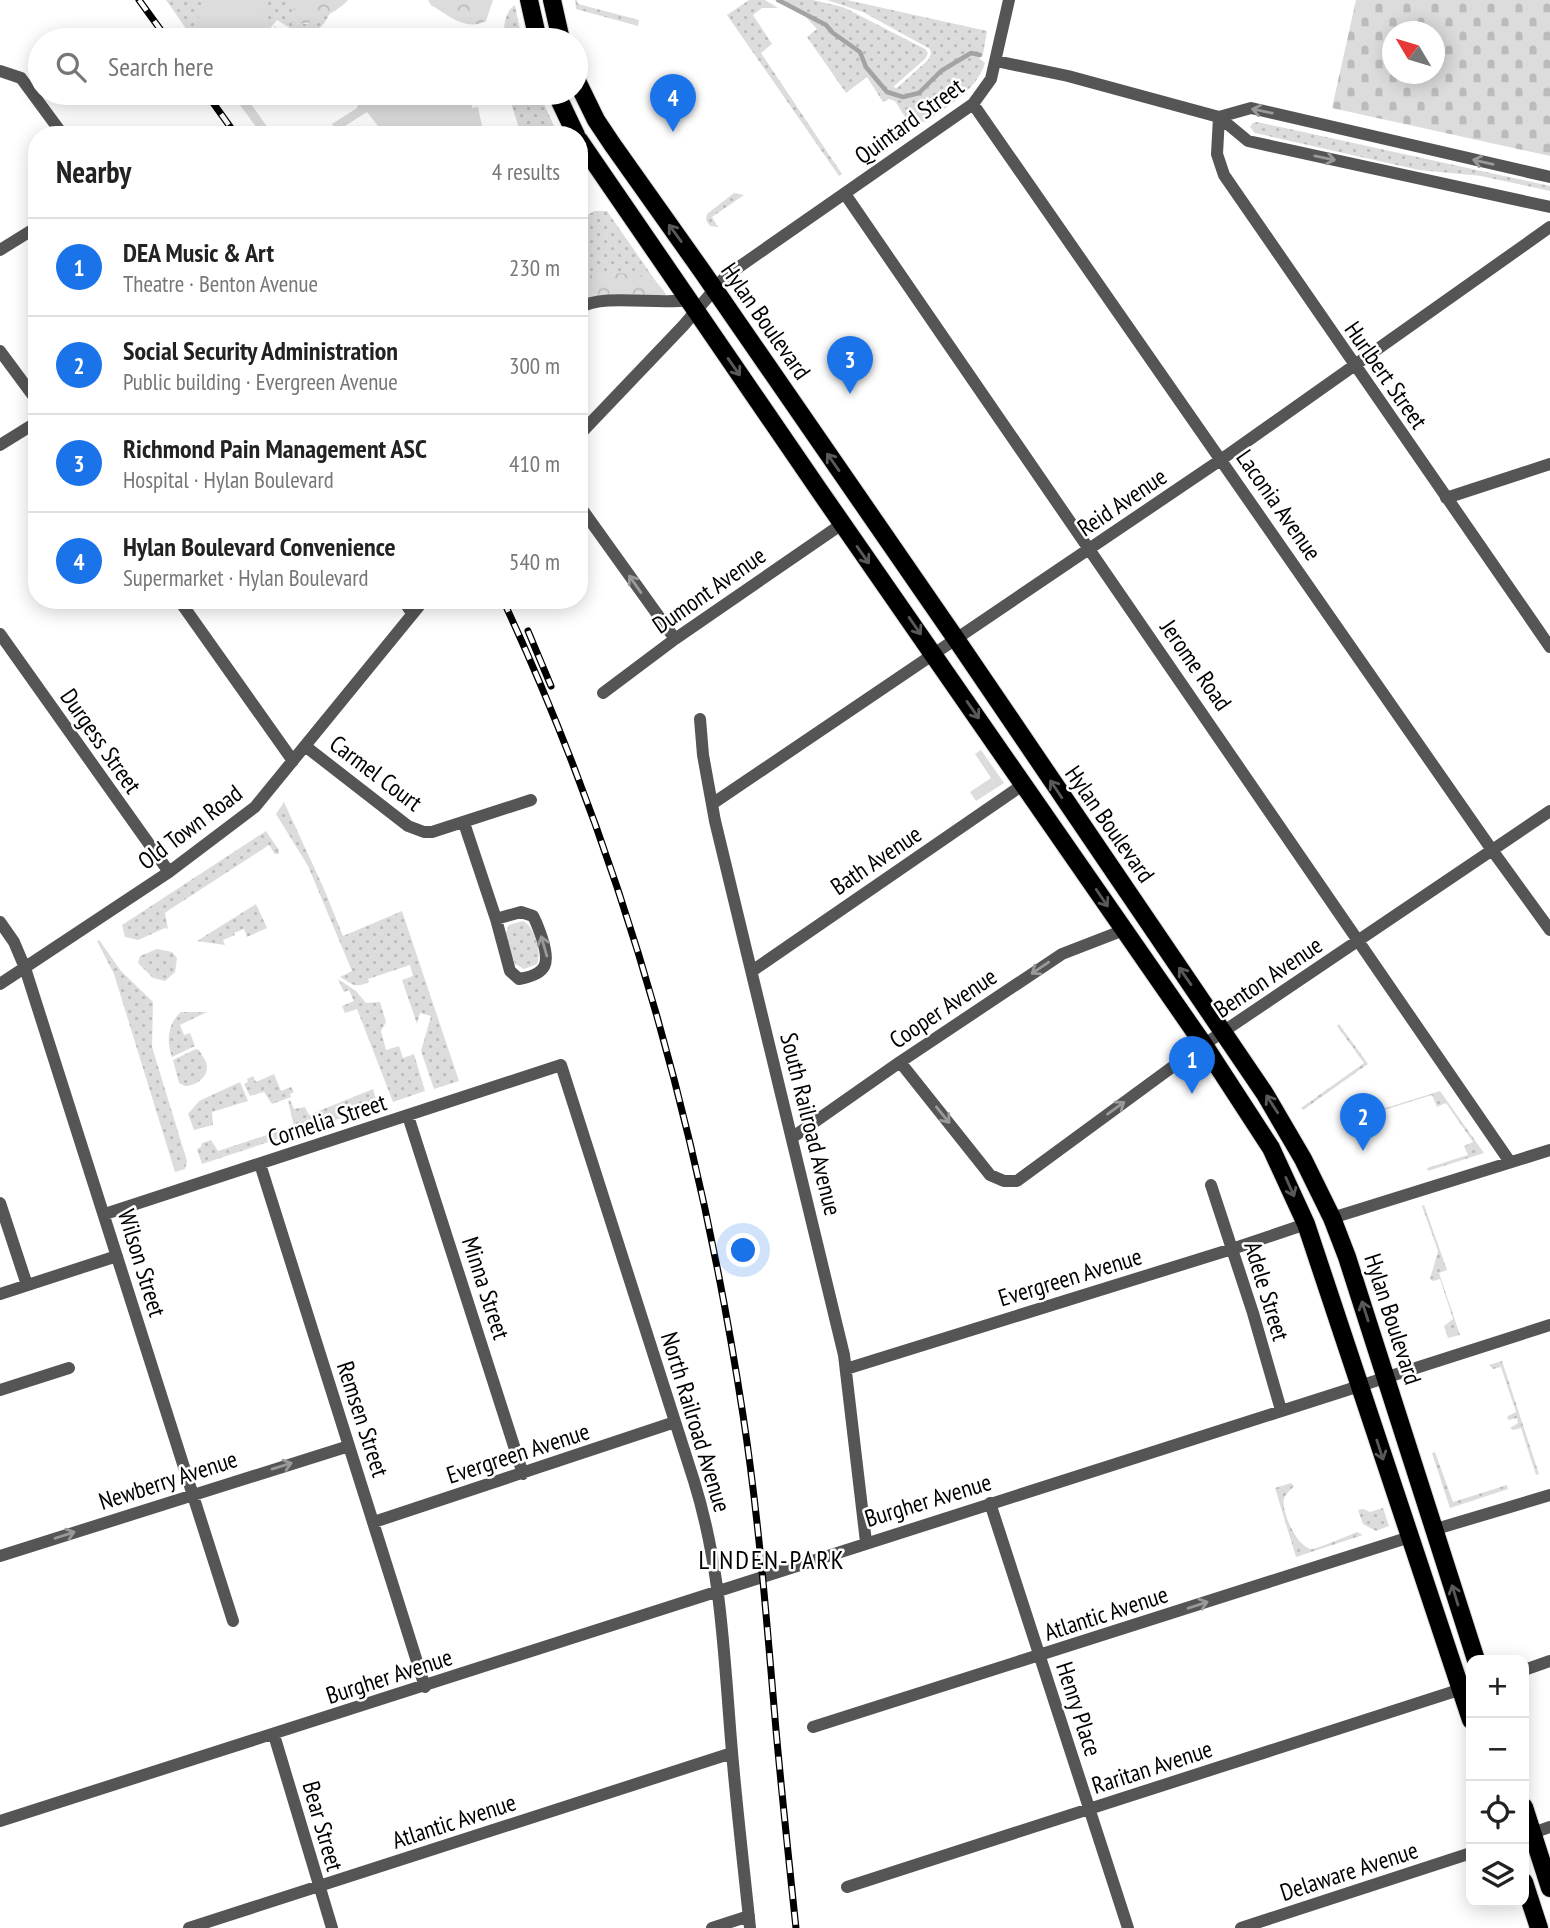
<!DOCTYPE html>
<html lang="en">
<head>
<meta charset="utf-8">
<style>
	body { margin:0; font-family:"PT Sans Narrow",sans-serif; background:#f6f6f6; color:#222 }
	.controls { position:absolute; right:21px; bottom:21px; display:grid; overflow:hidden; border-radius:14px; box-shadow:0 4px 18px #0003 }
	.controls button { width:63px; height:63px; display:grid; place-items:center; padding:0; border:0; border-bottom:2px solid #e0e0e0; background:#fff; color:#222; font:35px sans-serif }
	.compass { position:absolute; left:1382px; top:21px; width:63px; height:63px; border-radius:50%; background:#fff; box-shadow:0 4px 18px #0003; rotate:308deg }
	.you { position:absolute; left:744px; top:1251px; width:24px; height:24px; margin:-18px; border:5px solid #fff; border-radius:50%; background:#1a73e8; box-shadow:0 0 0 10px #1a73e833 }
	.badge { display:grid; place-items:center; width:46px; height:46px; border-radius:50%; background:#1a73e8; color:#fff; font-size:23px; font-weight:700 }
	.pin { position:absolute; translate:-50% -58px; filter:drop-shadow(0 2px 4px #0008) }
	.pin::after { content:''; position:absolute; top:37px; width:24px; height:21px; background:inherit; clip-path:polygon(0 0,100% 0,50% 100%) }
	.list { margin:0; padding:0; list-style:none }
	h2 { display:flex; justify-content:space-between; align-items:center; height:91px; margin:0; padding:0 28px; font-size:30px }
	h2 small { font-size:23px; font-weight:400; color:#767676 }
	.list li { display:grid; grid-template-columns:46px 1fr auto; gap:21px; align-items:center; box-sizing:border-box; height:98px; padding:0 28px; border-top:2px solid #e0e0e0 }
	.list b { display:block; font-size:26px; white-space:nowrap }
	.list p { margin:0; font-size:23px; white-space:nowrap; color:#767676 }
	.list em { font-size:23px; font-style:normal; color:#767676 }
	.icon { flex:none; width:38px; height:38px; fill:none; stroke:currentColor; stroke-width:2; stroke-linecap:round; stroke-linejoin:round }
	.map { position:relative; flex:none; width:1550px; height:1928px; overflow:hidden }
	.search { position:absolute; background:#fff; box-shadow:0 4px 18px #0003; left:28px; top:28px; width:560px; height:77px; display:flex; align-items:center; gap:18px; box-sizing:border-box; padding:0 24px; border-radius:38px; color:#767676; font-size:26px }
	.panel { position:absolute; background:#fff; box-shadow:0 4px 18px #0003; left:28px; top:126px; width:560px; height:483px; border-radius:28px }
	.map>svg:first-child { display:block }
	.grass { fill:url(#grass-dots) }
	.forest { fill:url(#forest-crowns) }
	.cemetery { fill:url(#cemetery-stones); fill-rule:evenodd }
	.park { fill:#dcdcdc }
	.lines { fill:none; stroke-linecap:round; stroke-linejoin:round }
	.stream { stroke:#a3a3a3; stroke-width:4.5 }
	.primary-casing { stroke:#dbdbdb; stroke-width:20 }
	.minor { stroke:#555; stroke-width:12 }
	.primary { stroke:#000; stroke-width:18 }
	.rail-casing { stroke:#000; stroke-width:7 }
	.rail { stroke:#fff; stroke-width:4.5; stroke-dasharray:13; stroke-linecap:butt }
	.oneway { stroke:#999 }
	.oneway2 { stroke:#595959 }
	.labels { text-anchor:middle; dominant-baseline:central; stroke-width:5; stroke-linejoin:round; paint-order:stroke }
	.street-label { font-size:24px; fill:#000; stroke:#fff }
	.neighbourhood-label { font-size:26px; letter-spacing:2px; fill:#000; stroke:#fff }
</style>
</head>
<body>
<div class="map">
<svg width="1550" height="1928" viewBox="0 0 1550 1928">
	<defs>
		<pattern id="grass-dots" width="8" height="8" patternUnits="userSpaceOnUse" patternTransform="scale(1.75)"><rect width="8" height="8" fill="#dcdcdc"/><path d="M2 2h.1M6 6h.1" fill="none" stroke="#bbb" stroke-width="1.8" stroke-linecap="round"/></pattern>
		<pattern id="forest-crowns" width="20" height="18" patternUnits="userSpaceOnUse" patternTransform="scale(1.75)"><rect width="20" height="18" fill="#dcdcdc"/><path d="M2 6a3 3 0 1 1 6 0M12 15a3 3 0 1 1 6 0" fill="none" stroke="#bbb"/></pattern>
		<pattern id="cemetery-stones" width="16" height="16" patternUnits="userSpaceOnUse" patternTransform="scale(1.75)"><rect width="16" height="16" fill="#dcdcdc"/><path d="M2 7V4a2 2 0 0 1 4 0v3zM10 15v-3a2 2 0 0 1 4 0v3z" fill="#bbb"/></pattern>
	</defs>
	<rect width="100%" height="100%" fill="#fff"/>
	<!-- grass -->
	<path class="grass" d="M166 0H301L293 3 294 18 298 24H306L330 13C316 43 298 34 277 20L273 25 294 40H282V37L273 25 260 40H194Z
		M575 0H577L578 4 639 20 638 26 576 9Z
		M749 0H765L778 8H762L753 15 772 44 761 53 842 174 839 176 727 15Z
		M781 0H813L843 7 925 49 928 53 925 59 893 87 897 88 928 60 931 54 930 49 863 12 827 0H847L987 31 983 54 979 58 985 63C977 90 947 107 925 122L907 120 895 101 889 99 883 102 867 77 846 93 807 37 817 29 804 15 780 3Z
		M515 5 522 40H504C504 28 503 13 515 5Z
		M508 93H539L558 135H521Z
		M1257 122 1550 186V191L1481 176 1419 170 1255 133 1250 127 1253 123Z
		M734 193 744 195 712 217 718 227 710 226 706 220 707 214Z
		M595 211H607L655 280C631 275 601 267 579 282V219Z
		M284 802 324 889 343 936 402 911 459 1081 434 1089 421 1051 431 1016 420 1013 417 1024 402 980 413 976 410 965 368 979 369 982C354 989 353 984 340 977L352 971 308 866 276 814Z
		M266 831 279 850V854H275L269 845 169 910 165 913 168 929 165 928 138 940 125 937 122 925Z
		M256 904 267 928 247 937 244 929 234 933 235 935 223 940 225 945 197 941Z
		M523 921C535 927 542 952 537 964L524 969 515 964 505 935 509 925Z
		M99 940 121 971 153 1002 152 1047 187 1161 185 1169 175 1172 114 974 97 941Z
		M157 949 172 952 177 958 175 972 165 981 153 978 138 963 140 956Z
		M338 979 356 991 366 1003 380 1002 386 1022 381 1031 386 1050 399 1046 403 1058 414 1054 425 1091 393 1102 357 1009 345 1013 342 1006 354 1001 349 990 344 992Z
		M181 1012H207L180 1025 184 1035 190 1033 195 1046 172 1057C166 1041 168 1023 181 1012Z
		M1339 1024 1368 1064 1303 1110 1301 1108 1364 1063 1337 1026Z
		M196 1049 199 1050C202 1055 207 1062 207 1067 207 1079 194 1086 185 1086L179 1083 173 1060Z
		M274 1074 281 1091 291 1087 294 1092 290 1094 291 1097 272 1104 264 1092 250 1096 244 1084 248 1082 247 1079 253 1076 256 1082Z
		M240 1082 248 1101 212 1112 213 1125 194 1130 188 1114 199 1101Z
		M373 1089 378 1106 202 1164 197 1149 201 1147 202 1143 211 1140 218 1151 294 1126 288 1101 290 1100 294 1109 305 1107 309 1115Z
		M1440 1091 1484 1153 1428 1171 1427 1168 1468 1155 1464 1146 1473 1142 1446 1103 1437 1107 1432 1095 1384 1110 1378 1115 1376 1111Z
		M1424 1205 1447 1270 1439 1273 1460 1335 1448 1338 1444 1326 1453 1319 1440 1279 1433 1281 1430 1279 1438 1251 1422 1206Z
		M1502 1361 1539 1474 1536 1475 1521 1428 1513 1430 1510 1428 1518 1423 1517 1418 1509 1420 1507 1418 1508 1416 1516 1412 1501 1367 1493 1369 1489 1365Z
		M1435 1452 1453 1502 1507 1485 1508 1489 1450 1508 1432 1453Z
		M1291 1483 1294 1486C1291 1490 1285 1494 1284 1499 1281 1511 1297 1547 1311 1549 1315 1550 1349 1535 1357 1532L1363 1535 1296 1557 1275 1488Z
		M1383 1508 1389 1526 1376 1531 1363 1524 1358 1510 1363 1509 1370 1512Z"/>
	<!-- forest -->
	<path class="forest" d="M301 0H348C337 12 314 24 298 24L294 18 293 2Z
		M428 0H493L486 21C466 32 448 15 431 5Z
		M231 93H254L251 104 273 135H262Z
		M596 272 632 274 655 280 666 294 663 299 579 303V282Z"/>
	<!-- cemetery -->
	<path class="cemetery" d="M1356 0H1550V156L1332 108ZM1392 32H1434V74H1392Z"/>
	<!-- park -->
	<path class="park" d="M207 0H256C269 14 272 25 260 40H197C195 24 199 13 207 0Z
		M373 93H470L472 108 478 107 484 135H385L367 112 337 131 332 124 357 108 359 102Z
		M981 750 1004 783 976 801 970 792 991 778 975 754Z"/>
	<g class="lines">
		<!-- stream -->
		<path class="stream" d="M778 0 826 25 833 33 860 52 866 67 887 92 903 97 919 93 941 71 971 53 980 55"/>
		<defs>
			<path id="primary" d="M529 0 538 40
				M552 0 561 40
				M576 79 596 120 612 144 702 271 956 639 1265 1094 1303 1159 1332 1218 1347 1257 1476 1660
				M556 93 576 135
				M579 140 821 493 1204 1045 1271 1148 1306 1224 1471 1720
				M1524 1807 1550 1888
				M1524 1882 1539 1928"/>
		</defs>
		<!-- primary casing -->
		<use href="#primary" class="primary-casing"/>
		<!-- minor -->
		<path class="minor" d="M996 61 1068 76 1219 117 1248 141 1550 207
			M0 71 21 78 63 135
			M973 104 1492 850 1550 930
			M1219 117 1217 154 1224 175 1550 647
			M1219 117 1251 108 1550 177
			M845 194 1510 1162
			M0 250 37 227
			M579 308C603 293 657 305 688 300
			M0 351 37 401
			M579 435 683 326 726 276 973 104 991 79 1009 0
			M0 445 37 422
			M1446 498 1550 464
			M579 505 675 639
			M179 600 293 761
			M403 600 412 613
			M0 634 169 872
			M603 693 675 639 842 524
			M700 719 703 755 715 821 844 1355 866 1542
			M305 746 408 826 424 832H432L531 800
			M712 804 1222 459 1550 227
			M464 823 496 919 510 971 519 979C548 974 550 963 542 938 539 930 537 923 533 916L521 912 496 919
			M0 922 14 942 25 968 233 1621
			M752 971 1024 784
			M0 984 169 872 255 807 424 600
			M900 1062 990 1175 1004 1181H1017L1190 1054 1550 811
			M408 1116 523 1474
			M793 1137 900 1062 1062 954 1124 930
			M260 1164 425 1687
			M1211 1185 1253 1313 1281 1410
			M0 1203 27 1285
			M105 1214 561 1065 694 1481C722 1571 724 1659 732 1752 737 1811 744 1869 750 1928
			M1332 1218 1550 1150
			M0 1294 117 1256
			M846 1369 1232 1249 1306 1224
			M0 1390 69 1368
			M990 1503 1128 1928
			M374 1522 675 1422
			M1436 1529 1550 1495
			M0 1556 349 1446
			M1524 1670 1550 1661
			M813 1727 1410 1537
			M274 1735 332 1928
			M0 1821C517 1658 1032 1488 1550 1325
			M1524 1836 1550 1827
			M847 1887 1471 1686
			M189 1928 732 1753
			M712 1928 749 1916
			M1241 1928 1471 1853"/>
		<!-- primary -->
		<use href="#primary" class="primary"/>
		<defs>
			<path id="rail" d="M139 0 168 40
				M206 93 236 135
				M503 600C623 858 700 1134 743 1415 759 1519 767 1625 776 1730 782 1796 789 1862 796 1928
				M528 631 551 686"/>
		</defs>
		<!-- rail casing -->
		<use href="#rail" class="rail-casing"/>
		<!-- rail -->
		<use href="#rail" class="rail"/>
	</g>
	<!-- one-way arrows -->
	<defs><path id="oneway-shaft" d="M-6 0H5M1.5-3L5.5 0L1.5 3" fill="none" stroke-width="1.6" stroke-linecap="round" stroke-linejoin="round" transform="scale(1.75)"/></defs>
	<g class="oneway">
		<use href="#oneway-shaft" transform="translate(1262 111) rotate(-168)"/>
		<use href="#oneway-shaft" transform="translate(1325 158) rotate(12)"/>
		<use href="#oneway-shaft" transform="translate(1483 162) rotate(-167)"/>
		<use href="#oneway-shaft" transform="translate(635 584) rotate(-125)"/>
		<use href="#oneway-shaft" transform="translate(544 946) rotate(-106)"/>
		<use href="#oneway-shaft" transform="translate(1040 968) rotate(146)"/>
		<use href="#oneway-shaft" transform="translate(1116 1108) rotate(-36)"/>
		<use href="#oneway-shaft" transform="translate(943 1115) rotate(51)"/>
		<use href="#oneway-shaft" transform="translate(282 1466) rotate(-17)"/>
		<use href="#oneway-shaft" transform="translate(65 1535) rotate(-18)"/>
		<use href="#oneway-shaft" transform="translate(1198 1605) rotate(-18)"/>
	</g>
	<g class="oneway2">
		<use href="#oneway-shaft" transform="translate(675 233) rotate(-126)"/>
		<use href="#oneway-shaft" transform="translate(734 367) rotate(55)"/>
		<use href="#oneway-shaft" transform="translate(833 462) rotate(-125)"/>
		<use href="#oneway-shaft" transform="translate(863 555) rotate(55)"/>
		<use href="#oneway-shaft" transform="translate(915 626) rotate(55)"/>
		<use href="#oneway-shaft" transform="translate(973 710) rotate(55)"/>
		<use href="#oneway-shaft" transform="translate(1056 789) rotate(-124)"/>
		<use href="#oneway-shaft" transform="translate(1102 898) rotate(56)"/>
		<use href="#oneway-shaft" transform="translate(1185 976) rotate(-125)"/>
		<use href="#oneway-shaft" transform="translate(1272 1104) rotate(-123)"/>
		<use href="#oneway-shaft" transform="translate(1290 1187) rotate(66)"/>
		<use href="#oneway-shaft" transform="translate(1365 1311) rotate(-108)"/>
		<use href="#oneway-shaft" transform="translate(1380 1450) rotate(72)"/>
		<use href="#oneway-shaft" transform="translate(1455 1595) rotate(-107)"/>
	</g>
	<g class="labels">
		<!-- street labels -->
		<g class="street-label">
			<text transform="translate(909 121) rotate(-36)">Quintard Street</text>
			<text transform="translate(766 321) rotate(55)">Hylan Boulevard</text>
			<text transform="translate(1386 375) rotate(55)">Hurlbert Street</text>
			<text transform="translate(1122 502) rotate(-34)">Reid Avenue</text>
			<text transform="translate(1279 505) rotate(55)">Laconia Avenue</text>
			<text transform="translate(709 590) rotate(-35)">Dumont Avenue</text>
			<text transform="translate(1196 665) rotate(55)">Jerome Road</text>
			<text transform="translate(101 741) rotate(55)">Durgess Street</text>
			<text transform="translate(376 773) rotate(37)">Carmel Court</text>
			<text transform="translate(1110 824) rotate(55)">Hylan Boulevard</text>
			<text transform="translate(190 827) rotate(-37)">Old Town Road</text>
			<text transform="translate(876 860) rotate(-34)">Bath Avenue</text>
			<text transform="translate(1268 977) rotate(-34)">Benton Avenue</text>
			<text transform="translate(943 1008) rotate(-34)">Cooper Avenue</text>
			<text transform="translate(327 1120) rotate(-18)">Cornelia Street</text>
			<text transform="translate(811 1124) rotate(76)">South Railroad Avenue</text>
			<text transform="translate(142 1263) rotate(73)">Wilson Street</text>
			<text transform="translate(1070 1277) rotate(-17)">Evergreen Avenue</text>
			<text transform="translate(486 1288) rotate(72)">Minna Street</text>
			<text transform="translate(1267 1291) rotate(73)">Adele Street</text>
			<text transform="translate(1393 1319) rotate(72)">Hylan Boulevard</text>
			<text transform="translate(363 1419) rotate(72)">Remsen Street</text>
			<text transform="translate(696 1422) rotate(73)">North Railroad Avenue</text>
			<text transform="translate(518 1453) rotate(-18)">Evergreen Avenue</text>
			<text transform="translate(168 1480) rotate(-18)">Newberry Avenue</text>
			<text transform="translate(928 1500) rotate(-17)">Burgher Avenue</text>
			<text transform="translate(1106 1613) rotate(-18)">Atlantic Avenue</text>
			<text transform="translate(389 1676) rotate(-18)">Burgher Avenue</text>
			<text transform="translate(1079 1709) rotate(72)">Henry Place</text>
			<text transform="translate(1152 1767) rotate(-18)">Raritan Avenue</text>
			<text transform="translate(454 1821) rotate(-18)">Atlantic Avenue</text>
			<text transform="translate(323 1826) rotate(74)">Bear Street</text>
			<text transform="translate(1349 1871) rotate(-18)">Delaware Avenue</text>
		</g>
		<!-- neighbourhood labels -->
		<g class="neighbourhood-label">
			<text x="772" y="1559">LINDEN-PARK</text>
		</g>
	</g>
</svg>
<div class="controls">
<button>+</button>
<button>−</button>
<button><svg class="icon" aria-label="locate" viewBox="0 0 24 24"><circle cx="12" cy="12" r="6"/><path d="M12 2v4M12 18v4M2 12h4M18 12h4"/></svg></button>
<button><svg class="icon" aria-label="layers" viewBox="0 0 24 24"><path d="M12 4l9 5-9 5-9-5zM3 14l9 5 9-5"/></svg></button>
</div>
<svg class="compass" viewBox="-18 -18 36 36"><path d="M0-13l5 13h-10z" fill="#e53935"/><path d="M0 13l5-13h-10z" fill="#767676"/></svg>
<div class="you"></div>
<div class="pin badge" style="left:1192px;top:1094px">1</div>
<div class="pin badge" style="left:1363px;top:1151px">2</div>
<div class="pin badge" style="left:850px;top:394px">3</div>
<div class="pin badge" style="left:673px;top:132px">4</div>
<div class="search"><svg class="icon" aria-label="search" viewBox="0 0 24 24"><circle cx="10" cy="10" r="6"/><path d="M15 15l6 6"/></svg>Search here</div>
<section class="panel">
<h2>Nearby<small>4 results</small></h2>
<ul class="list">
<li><span class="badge">1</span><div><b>DEA Music &amp; Art</b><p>Theatre · Benton Avenue</p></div><em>230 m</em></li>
<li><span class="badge">2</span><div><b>Social Security Administration</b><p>Public building · Evergreen Avenue</p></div><em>300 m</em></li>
<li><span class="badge">3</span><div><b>Richmond Pain Management ASC</b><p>Hospital · Hylan Boulevard</p></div><em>410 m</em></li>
<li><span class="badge">4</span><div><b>Hylan Boulevard Convenience</b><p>Supermarket · Hylan Boulevard</p></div><em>540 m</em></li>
</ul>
</section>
</div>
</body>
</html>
